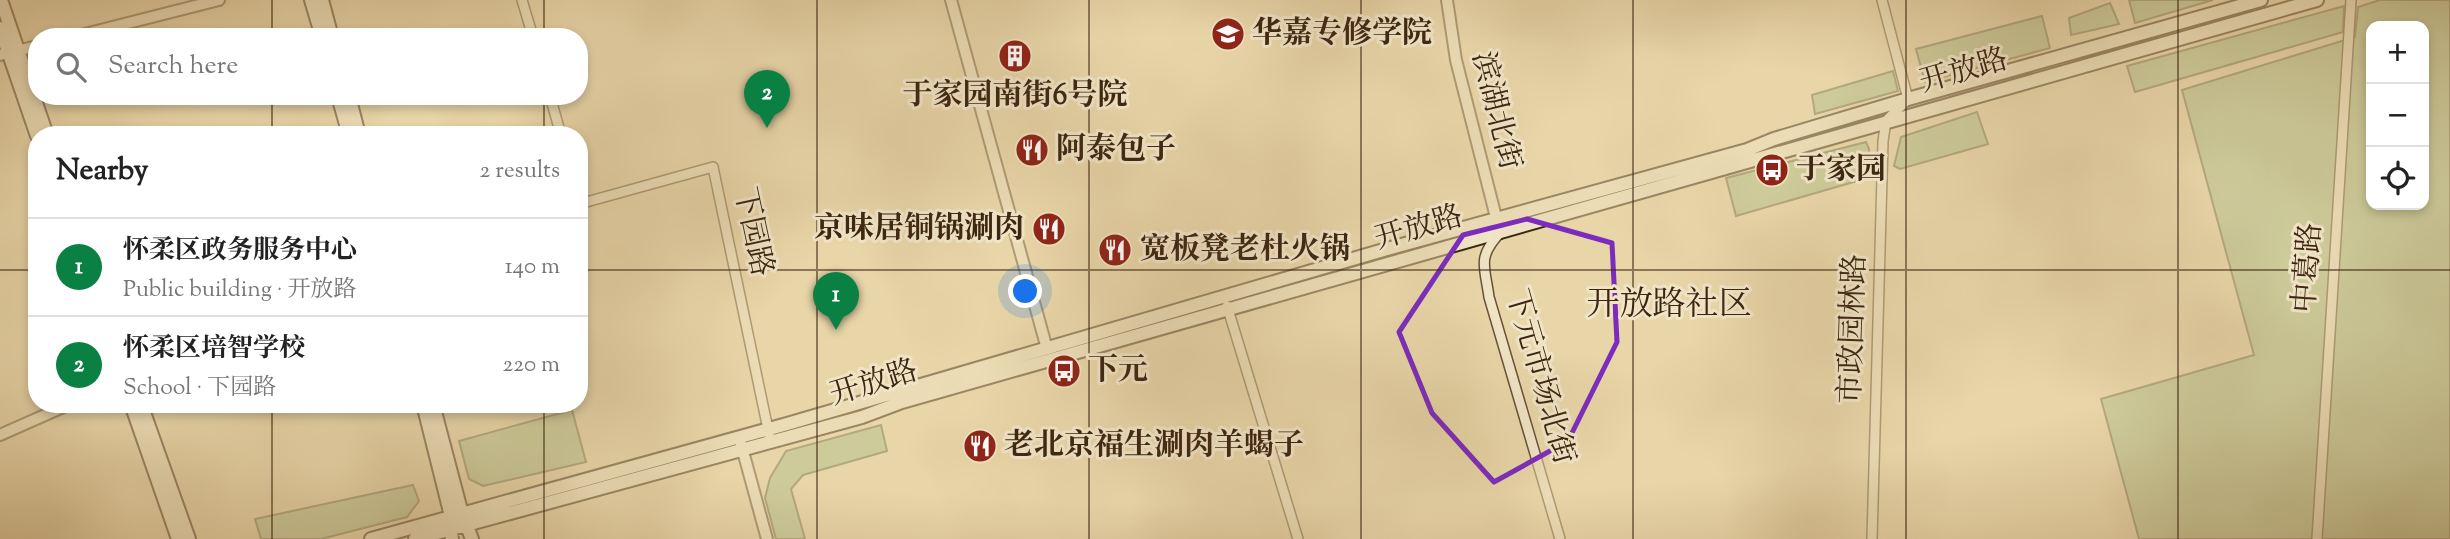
<!DOCTYPE html>
<html lang="en">
<head>
<meta charset="utf-8">
<style>
	body { margin:0; font-family:"Sorts Mill Goudy","Noto Serif SC",serif; background:#f2f2f2; color:#222 }
	.controls { position:absolute; right:21px; top:21px; display:grid; overflow:hidden; border-radius:14px; box-shadow:0 4px 10px #0003 }
	.controls button { width:63px; height:63px; display:grid; place-items:center; padding:0; border:0; border-bottom:2px solid #e0e0e0; background:#fff; color:#222; font:35px sans-serif }
	.you { position:absolute; left:1026px; top:292px; width:24px; height:24px; margin:-18px; border:5px solid #fff; border-radius:50%; background:#1a73e8; box-shadow:0 0 0 10px #1a73e833 }
	.badge { display:grid; place-items:center; width:46px; height:46px; border-radius:50%; background:#0b8043; color:#fff; font-size:23px; font-weight:700 }
	.pin { position:absolute; translate:-50% -58px; filter:drop-shadow(0 2px 4px #0008) }
	.pin::after { content:''; position:absolute; top:37px; width:24px; height:21px; background:inherit; clip-path:polygon(0 0,100% 0,50% 100%) }
	.list { margin:0; padding:0; list-style:none }
	h2 { display:flex; justify-content:space-between; align-items:center; height:91px; margin:0; padding:0 28px; font-size:30px }
	h2 small { font-size:23px; font-weight:400; color:#767676 }
	.list li { display:grid; grid-template-columns:46px 1fr auto; gap:21px; align-items:center; box-sizing:border-box; height:98px; padding:0 28px; border-top:2px solid #e0e0e0 }
	.list b { display:block; font-size:26px; white-space:nowrap }
	.list p { margin:0; font-size:23px; white-space:nowrap; color:#767676 }
	.list em { font-size:23px; font-style:normal; color:#767676 }
	.icon { flex:none; width:38px; height:38px; fill:none; stroke:currentColor; stroke-width:2; stroke-linecap:round; stroke-linejoin:round }
	.map { position:relative; flex:none; width:2450px; height:539px; overflow:hidden }
	.search { position:absolute; background:#fff; box-shadow:0 4px 10px #0003; left:28px; top:28px; width:560px; height:77px; display:flex; align-items:center; gap:18px; box-sizing:border-box; padding:0 24px; border-radius:28px; color:#767676; font-size:26px }
	.panel { position:absolute; background:#fff; box-shadow:0 4px 10px #0003; left:28px; top:126px; width:560px; height:287px; border-radius:28px }
	.map>svg:first-child { display:block }
	.green { fill:#b0bf8c; stroke:#76724e; stroke-width:2; fill-rule:evenodd }
	.lines { fill:none; stroke-linecap:round; stroke-linejoin:round }
	.minor-casing { stroke:#685237; stroke-width:12 }
	.tertiary-casing { stroke:#685237; stroke-width:14 }
	.secondary-casing { stroke:#3d2611; stroke-width:16 }
	.minor { stroke:#f0e4c6; stroke-width:9 }
	.tertiary { stroke:#f0e4c6; stroke-width:10 }
	.secondary { stroke:#f0e4c6; stroke-width:12 }
	.marked { fill:none; stroke:#7b2cbf; stroke-width:5; stroke-linejoin:round }
	.grid { fill:none; stroke:#3d2611; stroke-width:2; stroke-opacity:0.55 }
	.labels { text-anchor:middle; dominant-baseline:central; stroke-width:6; stroke-linejoin:round; paint-order:stroke }
	.poi-label { font-size:30px; font-weight:bold; fill:#3d2611; stroke:#f0e4c6; text-anchor:start }
	.street-label { font-size:30px; fill:#3d2611; stroke:#f0e4c6 }
	.quarter-label { font-size:33px; fill:#3d2611; stroke:#f0e4c6 }
</style>
</head>
<body>
<div class="map">
<svg width="2450" height="539" viewBox="0 0 2450 539">
	<rect width="100%" height="100%" fill="#e8d6a8"/>
	<filter id="stains"><feTurbulence type="fractalNoise" baseFrequency=".00286" numOctaves="4"/><feColorMatrix values="0 0 0 0 .2 0 0 0 0 .09 0 0 0 0 .02 0 0 0 .5 -.17"/></filter>
	<radialGradient id="worn" r=".72"><stop offset=".6" stop-color="#630" stop-opacity="0"/><stop offset="1" stop-color="#630" stop-opacity=".3"/></radialGradient>
	<!-- green -->
	<path class="green" d="M2129 0H2213L2135 23Z
		M2380 0H2450V539H2139L2101 399 2254 355 2182 90 2355 37 2358 7ZM2371 26H2424V205H2371Z
		M2110 3 2119 24 2071 35 2069 18Z
		M2344 6 2343 32 2135 92 2127 66Z
		M2042 16 2050 48 1925 82 1916 49Z
		M1893 71 1898 91 1815 114 1812 95Z
		M1977 112 1988 144 1900 169 1894 166 1901 137Z
		M1866 142 1869 149 1871 177 1736 216 1726 178Z
		M572 410 586 462 483 486 469 479 459 441Z
		M881 425 887 451 803 475 791 489 805 539H776L765 498 770 478 786 451Z
		M413 485 419 501 407 517 321 539H261L255 519Z"/>
	<g class="lines">
		<defs>
			<path id="minor" d="M522 0 533 37
				M550 96 561 135
				M579 204 713 167 769 434
				M1499 234C1477 258 1485 267 1489 297L1560 539
				M1227 306 1298 539
				M1872 539 1883 141 1886 121 1908 99 1882 0
				M2317 539 2351 0"/>
			<path id="tertiary" d="M951 0 1047 349
				M1447 0 1456 60 1500 233
				M73 37 219 0
				M0 55 37 46
				M0 435 70 404
				M741 444 767 539"/>
			<path id="secondary" d="M1 0 47 135
				M311 0 322 37
				M322 0 332 37
				M0 28 37 136
				M338 96 349 135
				M349 96 359 135
				M131 404 178 539
				M141 404 189 539
				M423 404 451 516 450 529 452 539
				M433 404 462 514 472 539
				M371 539 787 424 1387 249 1747 150 1774 139 1908 99 2261 0
				M415 539 862 417 902 402 2317 0"/>
		</defs>
		<!-- minor casing -->
		<use href="#minor" class="minor-casing"/>
		<!-- tertiary casing -->
		<use href="#tertiary" class="tertiary-casing"/>
		<!-- secondary casing -->
		<use href="#secondary" class="secondary-casing"/>
		<!-- minor -->
		<use href="#minor" class="minor"/>
		<!-- tertiary -->
		<use href="#tertiary" class="tertiary"/>
		<!-- secondary -->
		<use href="#secondary" class="secondary"/>
	</g>
	<!-- marked area -->
	<path d="M0 0H2450V539H0ZM1527 219 1612 243 1617 342 1568 441 1494 482 1432 413 1399 332 1463 235Z" fill="#e8d6a8" fill-opacity=".55" fill-rule="evenodd"/>
	<path class="marked" d="M1527 219 1612 243 1617 342 1568 441 1494 482 1432 413 1399 332 1463 235Z"/>
	<!-- grid -->
	<path class="grid" d="M272 0V37M544 0V37M817 0V539M1089 0V539M1361 0V539M1633 0V539M1906 0V539M2178 0V539M272 96V135M544 96V135M0 270H37M579 270H2450M272 404V539M544 404V539"/>
	<!-- icons -->
	<defs>
		<symbol id="university-disc" viewBox="-11 -11 22 22"><circle r="9.5" fill="#8f2418" stroke="#f0e4c6"/><path d="M0-5L7-2L0 1L-7-2ZM-4 1L0 2.5L4 1V4Q0 6-4 4Z" fill="#fff"/></symbol>
		<symbol id="building-disc" viewBox="-11 -11 22 22"><circle r="9.5" fill="#8f2418" stroke="#f0e4c6"/><path d="M-4-6H4V6H1V3H-1V6H-4ZM-2.5-4.3h1.7v1.8h-1.7ZM.8-4.3h1.7v1.8H.8ZM-2.5-1h1.7V.8h-1.7ZM.8-1h1.7V.8H.8Z" fill="#fff"/></symbol>
		<symbol id="restaurant-disc" viewBox="-11 -11 22 22"><circle r="9.5" fill="#8f2418" stroke="#f0e4c6"/><path d="M-5-6h1v4h1v-4h1v4h1v-4h1v5L-1.5 .5V6h-2V.5L-5-1ZM5-6V6H3V1.5H1.5Q1.5-4 5-6Z" fill="#fff"/></symbol>
		<symbol id="bus-disc" viewBox="-11 -11 22 22"><circle r="9.5" fill="#8f2418" stroke="#f0e4c6"/><path d="M-5-6H5V4H4V6H2V4H-2V6H-4V4H-5ZM-3.5-4V0h7V-4ZM-3.5 1.2v1.5H-2V1.2ZM2 1.2v1.5H3.5V1.2Z" fill="#fff"/></symbol>
	</defs>
	<g fill-rule="evenodd">
		<use href="#university-disc" x="1209" y="15" width="38" height="38"/>
		<use href="#building-disc" x="996" y="37" width="38" height="38"/>
		<use href="#restaurant-disc" x="1013" y="131" width="38" height="38"/>
		<use href="#bus-disc" x="1753" y="151" width="38" height="38"/>
		<use href="#restaurant-disc" x="1030" y="210" width="38" height="38"/>
		<use href="#restaurant-disc" x="1096" y="231" width="38" height="38"/>
		<use href="#bus-disc" x="1045" y="352" width="38" height="38"/>
		<use href="#restaurant-disc" x="961" y="427" width="38" height="38"/>
	</g>
	<g class="labels">
		<!-- poi labels -->
		<g class="poi-label">
			<text x="1252" y="34">华嘉专修学院</text>
			<text x="1015" y="96" text-anchor="middle">于家园南街6号院</text>
			<text x="1056" y="150">阿泰包子</text>
			<text x="1796" y="170">于家园</text>
			<text x="1024" y="229" text-anchor="end">京味居铜锅涮肉</text>
			<text x="1140" y="250">宽板凳老杜火锅</text>
			<text x="1088" y="371">下元</text>
			<text x="1004" y="446">老北京福生涮肉羊蝎子</text>
		</g>
		<!-- street labels -->
		<g class="street-label">
			<text transform="translate(1964 72) rotate(-16)">开放路</text>
			<text transform="translate(1495 111) rotate(76)">滨湖北街</text>
			<text transform="translate(1419 229) rotate(-16)">开放路</text>
			<text transform="translate(752 232) rotate(78)">下园路</text>
			<text transform="translate(2309 268) rotate(-86)">中葛路</text>
			<text transform="translate(1854 329) rotate(-88)">市政园林路</text>
			<text transform="translate(1539 377) rotate(74)">下元市场北街</text>
			<text transform="translate(874 384) rotate(-17)">开放路</text>
		</g>
		<!-- quarter labels -->
		<g class="quarter-label">
			<text x="1669" y="306">开放路社区</text>
		</g>
	</g>
	<rect width="100%" height="100%" filter="url(#stains)"/>
	<rect width="100%" height="100%" fill="url(#worn)"/>
</svg>
<div class="controls">
<button>+</button>
<button>−</button>
<button><svg class="icon" aria-label="locate" viewBox="0 0 24 24"><circle cx="12" cy="12" r="6"/><path d="M12 2v4M12 18v4M2 12h4M18 12h4"/></svg></button>
</div>
<div class="you"></div>
<div class="pin badge" style="left:836px;top:330px">1</div>
<div class="pin badge" style="left:767px;top:128px">2</div>
<div class="search"><svg class="icon" aria-label="search" viewBox="0 0 24 24"><circle cx="10" cy="10" r="6"/><path d="M15 15l6 6"/></svg>Search here</div>
<section class="panel">
<h2>Nearby<small>2 results</small></h2>
<ul class="list">
<li><span class="badge">1</span><div><b>怀柔区政务服务中心</b><p>Public building · 开放路</p></div><em>140 m</em></li>
<li><span class="badge">2</span><div><b>怀柔区培智学校</b><p>School · 下园路</p></div><em>220 m</em></li>
</ul>
</section>
</div>
</body>
</html>
